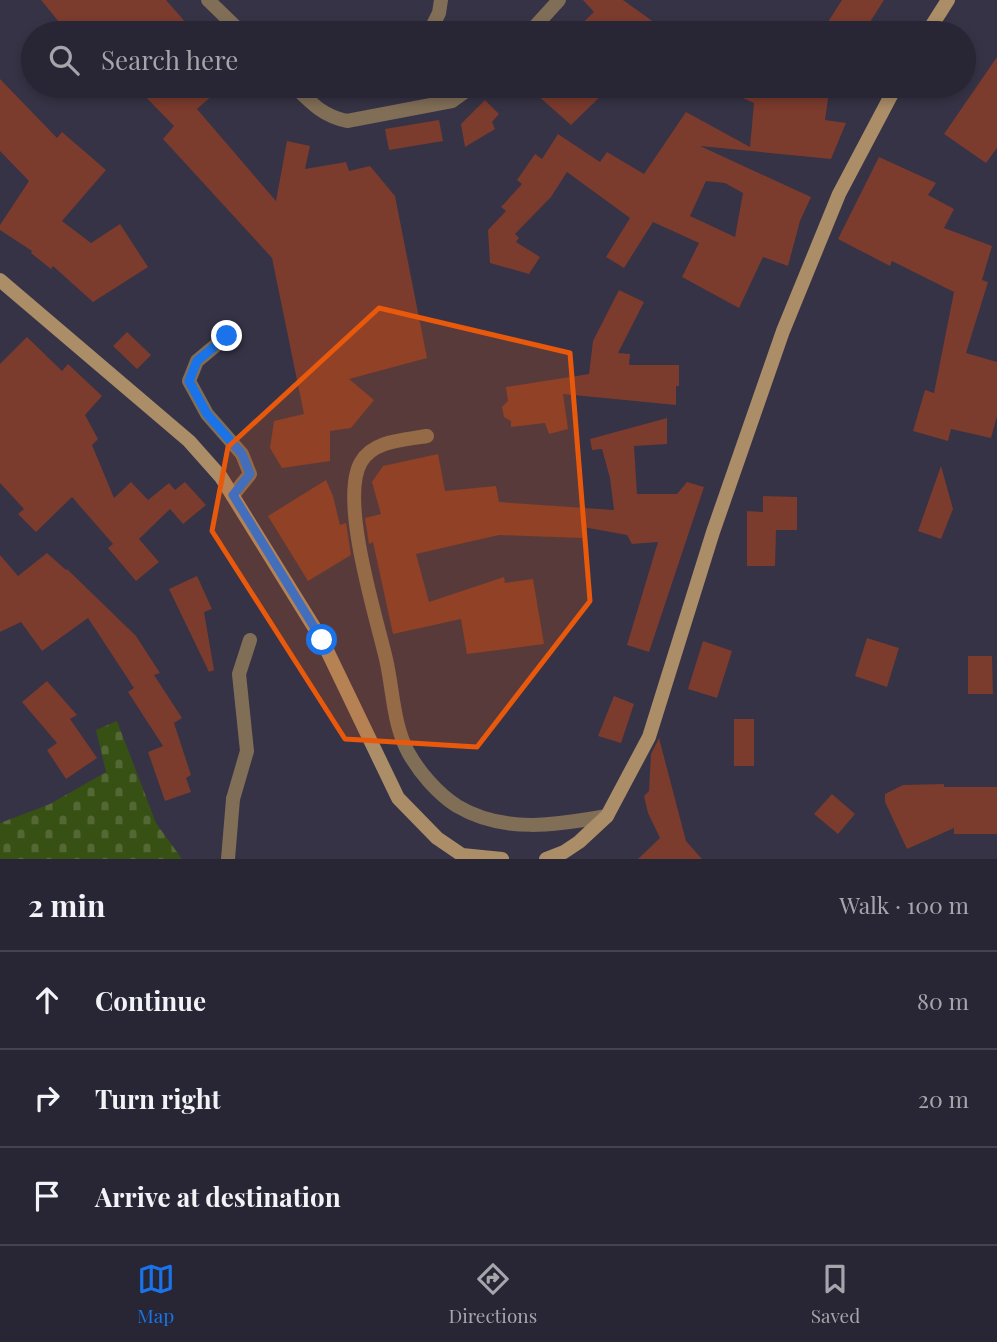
<!DOCTYPE html>
<html lang="en">
<head>
<meta charset="utf-8">
<style>
	body { margin:0; font-family:"Playfair Display",serif; background:#302e3c; color:#f1f3f6 }
	.stop { position:absolute; width:21px; height:21px; margin:-16px; border:5px solid #1a73e8; border-radius:50%; background:#fff }
	.stop.end { background:#1a73e8; border-color:#fff; box-shadow:0 2px 7px #0008 }
	.list { margin:0; padding:0; list-style:none }
	h2 { display:flex; justify-content:space-between; align-items:center; height:91px; margin:0; padding:0 28px; font-size:30px }
	h2 small { font-size:23px; font-weight:400; color:#a5a5ac }
	.list li { display:grid; grid-template-columns:46px 1fr auto; gap:21px; align-items:center; box-sizing:border-box; height:98px; padding:0 28px; border-top:2px solid #44434f }
	.list b { display:block; font-size:26px; white-space:nowrap }
	.list em { font-size:23px; font-style:normal; color:#a5a5ac }
	.icon { flex:none; width:38px; height:38px; fill:none; stroke:currentColor; stroke-width:2; stroke-linecap:round; stroke-linejoin:round }
	.map { position:relative; flex:none; width:997px; height:859px; overflow:hidden }
	.search { position:absolute; background:#282634; box-shadow:0 4px 10px #0003; left:21px; right:21px; top:21px; height:77px; display:flex; align-items:center; gap:18px; box-sizing:border-box; padding:0 24px; border-radius:38px; color:#a5a5ac; font-size:26px }
	.sheet { height:385px; background:#282634 }
	nav { display:flex; justify-content:space-around; align-items:center; box-sizing:border-box; height:98px; border-top:2px solid #44434f; background:#282634; font-size:19px; color:#a5a5ac }
	nav a { display:grid; justify-items:center; gap:4px }
	nav .on { color:#1a73e8 }
	.map>svg:first-child { display:block }
	.cemetery { fill:url(#cemetery-stones) }
	.building { fill:#7b3b2d; fill-rule:evenodd }
	.lines { fill:none; stroke-linecap:round; stroke-linejoin:round }
	.lane { stroke:#816e57; stroke-width:14 }
	.street { stroke:#816e57; stroke-width:14 }
	.secondary { stroke:#ab8d67; stroke-width:14 }
	.route { stroke:#1a73e8; stroke-width:9 }
	.marked { fill:#e8590c; fill-opacity:0.2; stroke:#e8590c; stroke-width:5; stroke-linejoin:round }
</style>
</head>
<body>
<div class="map">
<svg width="997" height="859" viewBox="0 0 997 859">
	<defs>
		<pattern id="cemetery-stones" width="16" height="16" patternUnits="userSpaceOnUse" patternTransform="scale(1.75)"><rect width="16" height="16" fill="#375013"/><path d="M2 7V4a2 2 0 0 1 4 0v3zM10 15v-3a2 2 0 0 1 4 0v3z" fill="#536835"/></pattern>
	</defs>
	<rect width="100%" height="100%" fill="#363346"/>
	<!-- cemetery -->
	<path class="cemetery" d="M117 721 156 823 182 859H0V823L50 804 106 772 96 730Z"/>
	<!-- building -->
	<path class="building" d="M41 0H166L195 33H68Z
		M583 0H623L669 33H572L594 12Z
		M842 0H884L863 33H821Z
		M997 57V148L986 163 944 134Z
		M0 79 57 138 62 132 106 170 62 221 91 243 120 224 148 267 93 302 53 266 51 269 31 253 32 251 0 230V225L29 181 0 151Z
		M135 86H223L197 109 276 201 287 141 310 146 305 169 346 162 349 171 370 166 395 196 427 358 349 379 374 400 351 428 330 431V461L282 468 270 448 274 421 304 414 272 258 163 139 174 126Z
		M527 86H611L571 125Z
		M716 86H817L829 92 825 120 846 123 831 159 700 146 811 197 800 221 788 266 763 257 739 308 682 277 699 243 653 222 624 268 606 257 630 218 567 172 551 197 515 234 519 238 516 242 540 257 529 274 490 263 488 230 506 211 501 207 522 184 517 180 535 154 542 159 558 134 600 162 607 152 644 174 686 112 750 147 754 103ZM706 181 725 183 743 193 735 237 690 216Z
		M485 100 499 114 492 122 495 129 465 147 461 124Z
		M439 120 443 141 389 150 385 129Z
		M879 157 936 183 928 195 954 209 944 228 992 246 982 280 988 282 966 353 997 362V416L991 438 951 429 948 441 913 431 925 390 934 393 954 292 892 261 890 266 838 239Z
		M619 290 644 302 618 353 630 354 629 365H679V386H676V405L563 394 568 429 549 434 545 423 511 427V421L504 417 502 407 508 401 506 387 589 374 593 341Z
		M127 332 151 355 137 369 113 346Z
		M27 337 62 371 68 364 102 396 85 415 98 439 92 445 114 498 131 482 148 500 169 483 175 490 185 482 206 505 183 524 170 509 139 539 159 562 136 581 108 548 113 544 72 497 36 532 18 514 24 509 0 483V364Z
		M667 418V444L634 446 637 494H677L687 482 704 487 649 652 627 645 658 542 632 544 627 535 583 527 582 538 499 535 416 554 429 602 504 577 505 583 533 579 544 644 467 654 461 619 393 634 373 542 369 544 365 518 381 514 372 482 383 466 438 454 445 491 496 486 499 502 614 510 610 478 602 449 592 450 590 439Z
		M941 466 953 509 941 539 918 531Z
		M326 480 333 496 340 525 346 523 351 555 308 581 268 516Z
		M763 496 797 497V530H776L775 566H747V511L763 512Z
		M47 553 66 570 67 569 136 636 160 673 154 675 182 718 174 723 191 775 186 778 191 792 165 801 148 752 163 746 128 692 134 688 88 618 42 651 21 622 0 632V555L18 576Z
		M197 576 212 609 204 612 214 670 209 672 169 589Z
		M867 638 899 648 887 687 855 676Z
		M703 641 732 651 717 698 688 689Z
		M968 656H992L993 694H968Z
		M47 681 77 715 70 719 97 758 66 779 47 750 57 743 22 702Z
		M614 696 634 704 621 743 598 736Z
		M734 719H754V766H734Z
		M659 738 686 841 702 859H638L660 838 648 813 644 796 649 791 651 754Z
		M944 784V787H997V834H954V828L907 849 885 802V794L903 785Z
		M832 794 855 814 838 834 814 814Z"/>
	<g class="lines">
		<!-- lane -->
		<path class="lane" d="M429 33 439 13 441 0
			M302 93 360 86
			M427 436C405 440 374 440 361 462 339 499 376 616 386 659 393 689 393 724 408 752 419 772 438 794 457 806 504 834 557 825 607 816
			M228 859 233 799"/>
		<!-- street -->
		<path class="street" d="M208 0 242 33
			M529 33 559 0
			M294 86C311 103 323 116 347 121L452 101 473 86
			M227 336 197 361 189 381 207 414 242 454 250 474 233 495
			M233 799 247 751 239 674 250 640"/>
		<!-- secondary -->
		<path class="secondary" d="M927 33 948 0
			M0 280 189 441 221 477 322 640 398 798 437 838 462 855 502 859
			M546 859 564 852 579 842 607 816 649 737 713 532 783 331 839 194 896 86"/>
	</g>
	<g class="lines">
		<!-- route -->
		<path class="route" d="M227 336 197 361 189 381 207 414 242 454 250 474 233 495 322 640"/>
	</g>
	<!-- marked area -->
	<path class="marked" d="M379 308 570 353 590 601 477 747 345 739 212 531 228 447Z"/>
</svg>
<div class="stop" style="left:322px;top:640px"></div>
<div class="stop end" style="left:227px;top:336px"></div>
<div class="search"><svg class="icon" aria-label="search" viewBox="0 0 24 24"><circle cx="10" cy="10" r="6"/><path d="M15 15l6 6"/></svg>Search here</div>
</div>
<section class="sheet">
<h2>2 min<small>Walk · 100 m</small></h2>
<ul class="list">
<li><svg class="icon" aria-label="ahead" viewBox="0 0 24 24"><path d="M12 20V5M6 11l6-6 6 6"/></svg><div><b>Continue</b></div><em>80 m</em></li>
<li><svg class="icon" aria-label="right" viewBox="0 0 24 24"><path d="M7 20v-9h11M14 6l5 5-5 5"/></svg><div><b>Turn right</b></div><em>20 m</em></li>
<li><svg class="icon" aria-label="arrive" viewBox="0 0 24 24"><path d="M6 21V4h12l-3 4 3 4H6"/></svg><div><b>Arrive at destination</b></div></li>
</ul>
</section>
<nav>
<a class="on"><svg class="icon" aria-label="map" viewBox="0 0 24 24"><path d="M3 6l6-2 6 2 6-2v14l-6 2-6-2-6 2zM9 4v14M15 6v14"/></svg>Map</a>
<a><svg class="icon" aria-label="directions" viewBox="0 0 24 24"><path d="M12 3l9 9-9 9-9-9zM9 14v-3h6M13 9l2 2-2 2"/></svg>Directions</a>
<a><svg class="icon" aria-label="saved" viewBox="0 0 24 24"><path d="M7 4h10v16l-5-4-5 4z"/></svg>Saved</a>
</nav>
</body>
</html>
